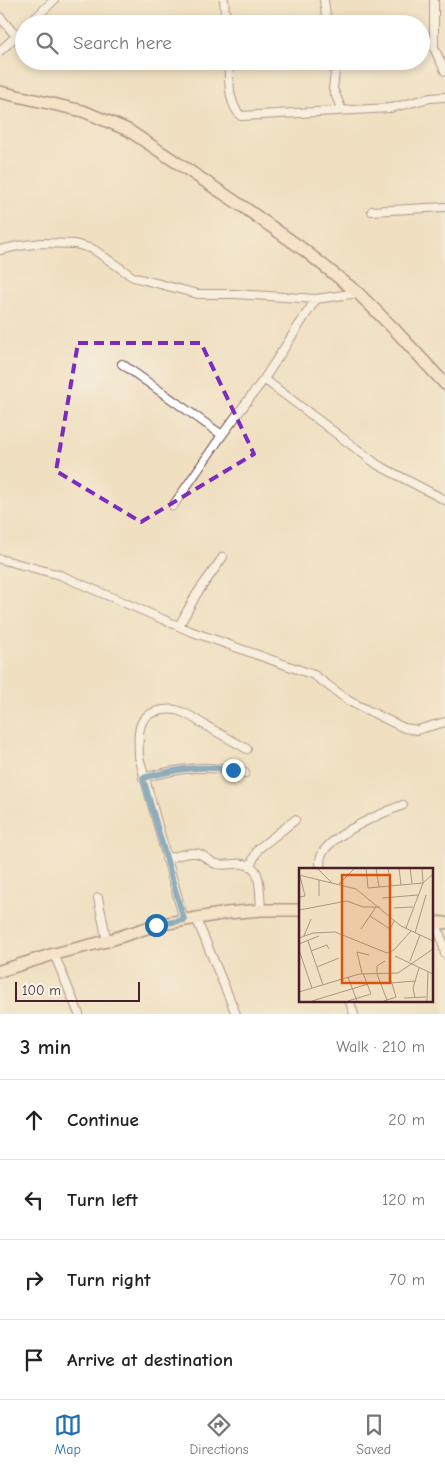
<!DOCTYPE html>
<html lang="en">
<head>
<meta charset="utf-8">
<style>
	body { margin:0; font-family:"Comic Neue",sans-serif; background:#f2f2f2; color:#222 }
	.scale { position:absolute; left:15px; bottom:12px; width:125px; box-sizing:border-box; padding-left:5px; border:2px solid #4a1f2b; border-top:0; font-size:14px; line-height:18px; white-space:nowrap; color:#4a1f2b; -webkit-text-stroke:4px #f7f3e8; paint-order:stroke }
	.stop { position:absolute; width:15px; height:15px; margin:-11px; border:4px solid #1f6fb2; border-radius:50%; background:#fff }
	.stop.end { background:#1f6fb2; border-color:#fff; box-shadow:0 1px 5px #0008 }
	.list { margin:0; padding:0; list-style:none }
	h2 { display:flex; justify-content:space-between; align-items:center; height:65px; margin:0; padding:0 20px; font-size:21px }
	h2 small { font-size:16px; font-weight:400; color:#767676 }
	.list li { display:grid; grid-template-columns:32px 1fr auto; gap:15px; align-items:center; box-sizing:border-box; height:80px; padding:0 20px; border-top:1px solid #e0e0e0 }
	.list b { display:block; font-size:19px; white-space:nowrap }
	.list em { font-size:16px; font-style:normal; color:#767676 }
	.icon { flex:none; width:28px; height:28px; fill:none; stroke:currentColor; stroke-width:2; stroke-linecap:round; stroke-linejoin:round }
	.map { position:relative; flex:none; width:445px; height:1014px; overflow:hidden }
	.search { position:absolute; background:#fff; box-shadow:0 2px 8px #0003; left:15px; right:15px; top:15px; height:55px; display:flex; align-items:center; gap:12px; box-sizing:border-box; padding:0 18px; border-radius:28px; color:#767676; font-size:19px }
	.sheet { height:385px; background:#fff }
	nav { display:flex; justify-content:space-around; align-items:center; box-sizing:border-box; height:70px; border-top:1px solid #e0e0e0; background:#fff; font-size:14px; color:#767676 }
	nav a { display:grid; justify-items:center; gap:2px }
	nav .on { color:#1f6fb2 }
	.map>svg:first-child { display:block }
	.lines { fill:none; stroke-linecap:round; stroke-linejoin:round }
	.street-casing { stroke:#633c42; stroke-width:10 }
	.secondary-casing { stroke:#633c42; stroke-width:14 }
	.street { stroke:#fff; stroke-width:8 }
	.secondary { stroke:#fce5cf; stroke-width:11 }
	.route { stroke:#1f6fb2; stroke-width:6 }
	.marked { fill:none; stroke:#7b2cbf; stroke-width:4; stroke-dasharray:10 6; stroke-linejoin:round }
	.inset-road { fill:none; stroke:#ae9385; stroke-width:1 }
	.view { fill:#d8530f; fill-opacity:0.15; stroke:#d8530f; stroke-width:2.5 }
	.inset-edge { fill:none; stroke:#4a1f2b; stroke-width:2.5 }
</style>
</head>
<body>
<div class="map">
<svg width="445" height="1014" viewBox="0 0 445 1014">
	<rect width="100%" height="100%" fill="#f7f3e8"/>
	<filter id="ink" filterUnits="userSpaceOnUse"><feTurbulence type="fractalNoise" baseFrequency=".02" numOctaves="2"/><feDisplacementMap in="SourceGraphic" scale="10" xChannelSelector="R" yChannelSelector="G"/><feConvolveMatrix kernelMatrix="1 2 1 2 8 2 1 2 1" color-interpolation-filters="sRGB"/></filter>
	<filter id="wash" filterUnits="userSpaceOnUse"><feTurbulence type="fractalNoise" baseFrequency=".0096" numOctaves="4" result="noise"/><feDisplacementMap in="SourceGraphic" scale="20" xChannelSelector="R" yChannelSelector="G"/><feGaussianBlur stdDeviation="1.12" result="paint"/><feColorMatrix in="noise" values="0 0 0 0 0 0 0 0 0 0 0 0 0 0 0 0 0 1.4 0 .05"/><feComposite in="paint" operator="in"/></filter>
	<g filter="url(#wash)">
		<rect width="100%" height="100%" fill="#f0e0c1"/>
	</g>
	<g filter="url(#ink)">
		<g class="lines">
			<defs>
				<path id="street" d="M224 0 226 24
					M324 0 327 24
					M434 0V48L445 71
					M0 17 16 36
					M29 24 54 0
					M0 51 24 29
					M228 61C230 80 227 102 241 116L391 108 430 98 445 97
					M333 61 335 72 333 89 342 110
					M372 211 445 207
					M0 250 18 246 42 243 75 244 93 249 133 277 198 294H235L316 299 358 293
					M122 364 222 435
					M264 379 378 465 445 500
					M173 506 222 435 264 379 316 299
					M0 559 60 575 190 631 314 675 349 701 404 728 417 730 445 722
					M179 626 196 595 223 557
					M143 778C180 768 207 764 245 773
					M166 859C175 857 184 853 192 853 203 852 208 861 216 864 228 867 244 859 254 869 261 876 260 900 261 910
					M250 866 258 849 295 820
					M321 869C320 864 319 859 322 854 332 834 382 813 403 805
					M98 898 107 941
					M196 918 236 1014
					M184 920 139 757C139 746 137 732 142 722 146 712 165 708 176 710 189 713 198 722 210 728 222 735 235 742 247 749
					M436 923 442 940 445 954
					M54 954 79 1014
					M349 1000 354 1014"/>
				<path id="secondary" d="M0 92 83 111 128 130 245 208 304 250 358 293 395 330 445 384
					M431 922 445 923
					M0 971 54 954 107 941 156 925 227 913 261 910H300"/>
			</defs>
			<!-- street casing -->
			<use href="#street" class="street-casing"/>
			<!-- secondary casing -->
			<use href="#secondary" class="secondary-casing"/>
			<!-- street -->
			<use href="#street" class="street"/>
			<!-- secondary -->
			<use href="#secondary" class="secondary"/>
		</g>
	</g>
	<g class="lines" filter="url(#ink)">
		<!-- route -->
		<path class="route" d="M156 925 184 920 143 778C177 769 198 765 233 770"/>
	</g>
	<!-- marked area -->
	<path d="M0 0H445V1014H0ZM78 343H201L254 454 141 522 56 471Z" fill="#f0e0c1" fill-opacity=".55" fill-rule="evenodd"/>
	<path class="marked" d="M78 343H201L254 454 141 522 56 471Z"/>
	<!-- overview -->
	<g transform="translate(299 868)">
		<rect width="134" height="134" fill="#f0e0c1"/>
		<path class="inset-road" d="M18 0 33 15M67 0 69 20 124 15 134 6M77 0 80 19M89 0 92 17M100 0 102 17M111 0 113 15M0 7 57 21 102 58 134 73M40 16 56 0M20 28V12M0 29 6 28 1 8M83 30 119 27M95 40 114 39M0 42 48 33 64 39H81M71 48 91 61 95 53M107 60 124 15 123 0M62 61 77 39M116 65 127 27M5 68 12 51M0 70 14 65 36 64 88 85 95 82 112 63M9 73 24 117M0 76 20 68M0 82 13 120M12 83 28 77 30 81M96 88 134 106M86 93 78 98V106L88 132M111 93 121 67M18 99 40 90M63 105 58 84 70 87M49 109 58 133M92 115 116 113M0 124 60 106 99 105 134 81M105 130 127 129M116 130 114 120 120 100M13 133 69 116M49 133 72 126 64 105M85 133 97 129 90 106M128 133 129 104"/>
		<path class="view" d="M43 7H91V115H43Z"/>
		<rect width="134" height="134" class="inset-edge"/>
	</g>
</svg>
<div class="scale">100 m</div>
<div class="stop" style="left:156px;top:925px"></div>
<div class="stop end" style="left:233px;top:770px"></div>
<div class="search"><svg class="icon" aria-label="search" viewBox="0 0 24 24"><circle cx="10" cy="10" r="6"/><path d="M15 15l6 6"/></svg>Search here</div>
</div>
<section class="sheet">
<h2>3 min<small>Walk · 210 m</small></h2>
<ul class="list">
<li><svg class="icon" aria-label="ahead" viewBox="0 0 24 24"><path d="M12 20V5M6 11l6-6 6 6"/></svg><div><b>Continue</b></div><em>20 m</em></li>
<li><svg class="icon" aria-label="left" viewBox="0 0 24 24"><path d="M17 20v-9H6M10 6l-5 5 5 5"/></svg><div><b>Turn left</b></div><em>120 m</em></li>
<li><svg class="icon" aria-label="right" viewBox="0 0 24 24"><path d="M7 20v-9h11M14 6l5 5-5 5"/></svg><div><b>Turn right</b></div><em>70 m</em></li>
<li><svg class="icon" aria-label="arrive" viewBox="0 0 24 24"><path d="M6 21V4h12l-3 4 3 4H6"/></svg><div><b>Arrive at destination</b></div></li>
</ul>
</section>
<nav>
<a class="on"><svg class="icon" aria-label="map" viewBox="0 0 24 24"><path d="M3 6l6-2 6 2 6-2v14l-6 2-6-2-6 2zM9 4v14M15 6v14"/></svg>Map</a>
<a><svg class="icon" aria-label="directions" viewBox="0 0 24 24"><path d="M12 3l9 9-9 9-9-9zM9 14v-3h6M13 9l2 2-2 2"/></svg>Directions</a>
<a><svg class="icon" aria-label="saved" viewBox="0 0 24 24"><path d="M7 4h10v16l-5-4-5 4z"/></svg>Saved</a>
</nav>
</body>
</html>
